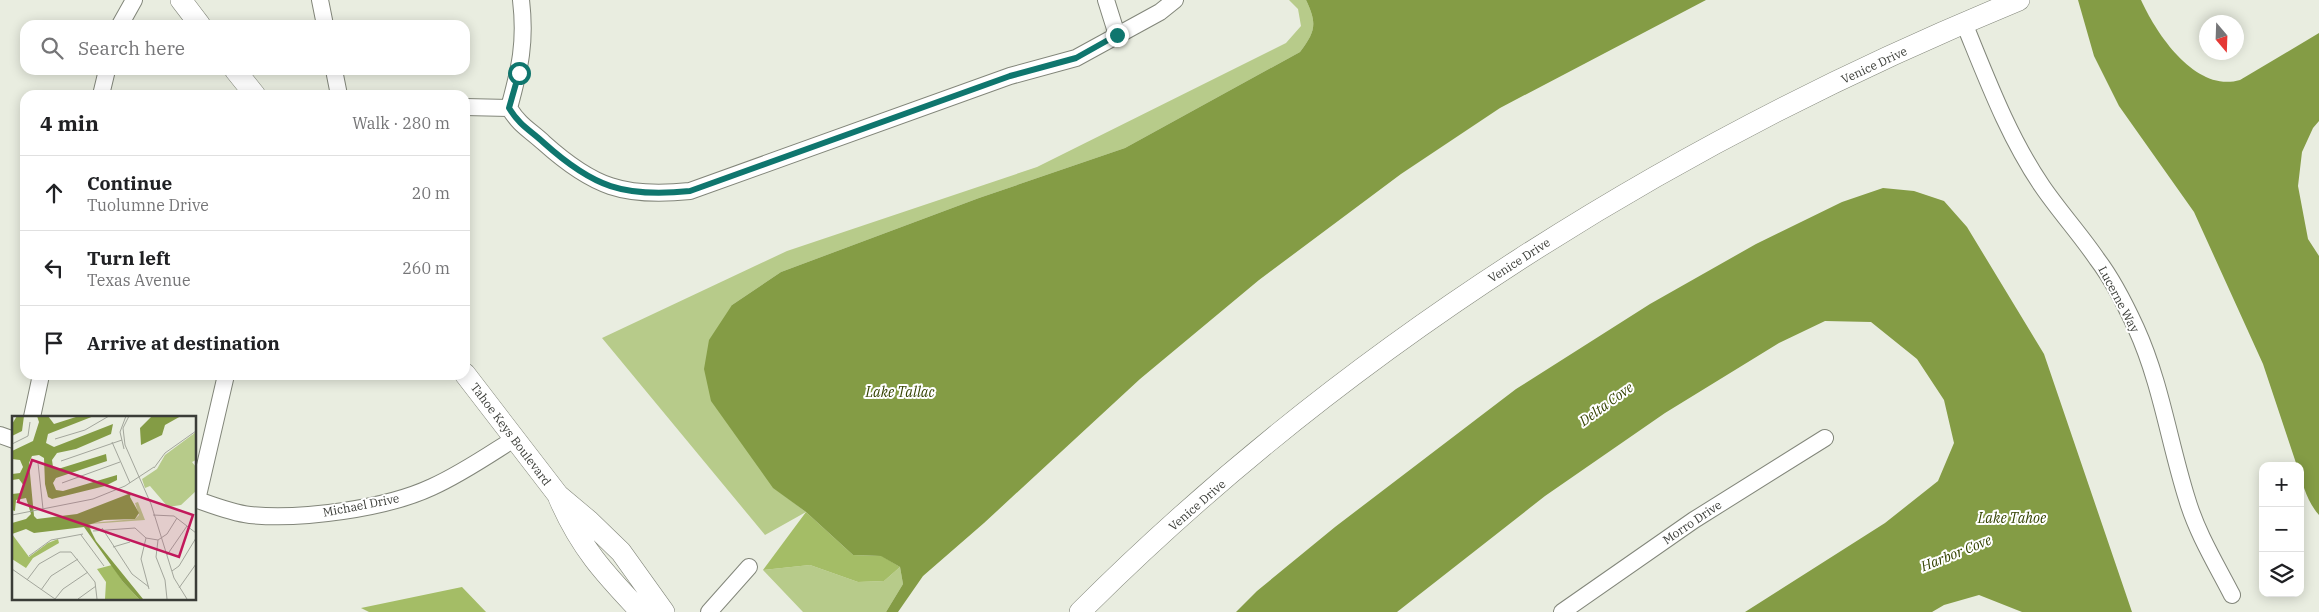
<!DOCTYPE html>
<html lang="en">
<head>
<meta charset="utf-8">
<style>
	body { margin:0; font-family:"IBM Plex Serif",serif; background:#f2f2f2; color:#202124 }
	.controls { position:absolute; right:15px; bottom:15px; display:grid; overflow:hidden; border-radius:10px; box-shadow:0 2px 12px #0003 }
	.controls button { width:45px; height:45px; display:grid; place-items:center; padding:0; border:0; border-bottom:1px solid #e0e0e0; background:#fff; color:#202124; font:25px sans-serif }
	.compass { position:absolute; left:2199px; top:15px; width:45px; height:45px; border-radius:50%; background:#fff; box-shadow:0 2px 12px #0003; rotate:161deg }
	.stop { position:absolute; width:15px; height:15px; margin:-11px; border:4px solid #0f766e; border-radius:50%; background:#fff }
	.stop.end { background:#0f766e; border-color:#fff; box-shadow:0 1px 5px #0008 }
	.list { margin:0; padding:0; list-style:none }
	h2 { display:flex; justify-content:space-between; align-items:center; height:65px; margin:0; padding:0 20px; font-size:21px }
	h2 small { font-size:16px; font-weight:400; color:#757577 }
	.list li { display:grid; grid-template-columns:32px 1fr auto; gap:15px; align-items:center; box-sizing:border-box; height:75px; padding:0 20px; border-top:1px solid #e0e0e0 }
	.list b { display:block; font-size:19px; white-space:nowrap }
	.list p { margin:0; font-size:16px; white-space:nowrap; color:#757577 }
	.list em { font-size:16px; font-style:normal; color:#757577 }
	.icon { flex:none; width:28px; height:28px; fill:none; stroke:currentColor; stroke-width:2; stroke-linecap:round; stroke-linejoin:round }
	.map { position:relative; flex:none; width:2319px; height:612px; overflow:hidden }
	.search { position:absolute; background:#fff; box-shadow:0 2px 12px #0003; left:20px; top:20px; width:450px; height:55px; display:flex; align-items:center; gap:12px; box-sizing:border-box; padding:0 18px; border-radius:15px; color:#757577; font-size:19px }
	.panel { position:absolute; background:#fff; box-shadow:0 2px 12px #0003; left:20px; top:90px; width:450px; height:290px; border-radius:15px }
	.map>svg:first-child { display:block }
	.green { fill:#b7cb8a }
	.forest { fill:#a4bd66 }
	.water { fill:#849c45 }
	.lines { fill:none; stroke-linecap:round; stroke-linejoin:round }
	.minor-casing { stroke:#82867a; stroke-width:18 }
	.tertiary-casing { stroke:#82867a; stroke-width:22 }
	.minor { stroke:#fff; stroke-width:16 }
	.tertiary { stroke:#fff; stroke-width:21 }
	.route { stroke:#0f766e; stroke-width:6 }
	.labels { text-anchor:middle; dominant-baseline:central; stroke-width:4; stroke-linejoin:round; paint-order:stroke }
	.street-label { font-size:12px; fill:#3a3c37; stroke:#fff }
	.water-label { font-size:14px; font-style:italic; fill:#344300; stroke:#fff }
	.inset-road { fill:none; stroke:#a3a69c; stroke-width:1 }
	.view { fill:#c2185b; fill-opacity:0.15; stroke:#c2185b; stroke-width:2.5 }
	.inset-edge { fill:none; stroke:#3a3c37; stroke-width:2.5 }
</style>
</head>
<body>
<div class="map">
<svg width="2319" height="612" viewBox="0 0 2319 612">
	<rect width="100%" height="100%" fill="#e9ede0"/>
	<!-- green -->
	<path class="green" d="M1289 0H1306C1317 23 1316 31 1300 52L1125 148 979 198 781 272 732 305 773 487 806 512 765 535 602 338 787 251 1037 167 1286 43 1301 26 1298 9Z
		M810 565 858 582 884 581 900 567 903 584 886 612H803L763 570Z"/>
	<!-- forest -->
	<path class="forest" d="M806 512 853 555 882 556 900 567 884 581 858 582 810 565 763 570Z
		M462 587 486 612H369L361 608Z"/>
	<!-- water -->
	<path class="water" d="M1306 0H1706L1500 108 1401 174 1259 280 1140 379 984 523 923 576 898 612H886L903 584 900 567 881 556 853 555 806 512 773 488 711 401 704 369 709 340 732 305 781 272 979 198 1125 148 1300 52C1316 31 1317 23 1306 0Z
		M2078 0H2141C2157 35 2196 93 2240 80L2319 33V121L2313 128 2302 152 2298 186 2308 239 2319 256V515C2308 503 2300 481 2300 466H2297L2263 364 2194 212 2119 106 2094 56Z
		M1883 188 1914 191 1944 201 1967 227 2044 354 2132 612H2022L1979 595 1944 605 1932 612H1745L1885 523 1938 481 1954 443 1944 400 1917 359 1871 322 1825 321 1779 343 1665 413 1545 496 1397 612H1236L1257 591 1335 527 1516 389 1650 304 1756 244 1842 202Z"/>
	<g class="lines">
		<defs>
			<path id="minor" d="M320 0 325 25
				M1106 0 1117 35
				M1964 23C1987 79 2008 136 2042 186 2059 211 2080 234 2097 259 2113 280 2125 304 2136 328 2161 383 2169 442 2187 499 2197 533 2216 564 2232 595
				M120 25 134 0
				M334 70 339 95
				M101 95 107 70
				M465 107 509 108C521 127 529 129 544 143 593 187 624 198 690 191L1010 76 1076 58 1160 12 1175 0
				M509 108C520 68 526 42 521 0
				M32 417 41 375
				M0 435 14 440
				M195 499C212 505 232 513 250 515 301 520 385 509 432 487 461 474 487 456 514 439
				M197 500 226 375
				M709 612 749 567
				M1562 612 1694 520 1825 438"/>
			<path id="tertiary" d="M181 0 200 25
				M235 70 255 95
				M465 374 558 495 589 521 621 552 664 612
				M559 498C580 547 604 573 641 612
				M1080 612C1346 346 1672 142 2019 0"/>
		</defs>
		<!-- minor casing -->
		<use href="#minor" class="minor-casing"/>
		<!-- tertiary casing -->
		<use href="#tertiary" class="tertiary-casing"/>
		<!-- minor -->
		<use href="#minor" class="minor"/>
		<!-- tertiary -->
		<use href="#tertiary" class="tertiary"/>
	</g>
	<g class="lines">
		<!-- route -->
		<path class="route" d="M519 73 509 108C521 127 529 129 544 143 593 187 624 198 690 191L1010 76 1076 58 1117 35"/>
	</g>
	<g class="labels">
		<!-- street labels -->
		<g class="street-label">
			<text transform="translate(1874 65) rotate(-25)">Venice Drive</text>
			<text transform="translate(1519 260) rotate(-33)">Venice Drive</text>
			<text transform="translate(2119 299) rotate(62)">Lucerne Way</text>
			<text transform="translate(511 434) rotate(53)">Tahoe Keys Boulevard</text>
			<text transform="translate(361 505) rotate(-11)">Michael Drive</text>
			<text transform="translate(1197 505) rotate(-41)">Venice Drive</text>
			<text transform="translate(1692 522) rotate(-34)">Morro Drive</text>
		</g>
		<!-- water labels -->
		<g class="water-label">
			<text x="900" y="392">Lake Tallac</text>
			<text transform="translate(1606 404) rotate(-36)">Delta Cove</text>
			<text x="2012" y="518">Lake Tahoe</text>
			<text transform="translate(1956 553) rotate(-22)">Harbor Cove</text>
		</g>
	</g>
	<!-- overview -->
	<g transform="translate(12 416)">
		<rect width="184" height="184" fill="#e9ede0"/>
		<path d="M184 16V44L180 46 184 51V75L169 89 156 91 138 70 133 72 130 63 145 53 153 39ZM126 86 133 104 78 108 79 117 76 113 78 107 123 103 127 99 123 87Z" fill="#b7cb8a"/>
		<path d="M0 118 17 141 36 127 46 123 47 127 21 142 14 152 0 143ZM100 149 111 166 127 183H93L94 166 85 153Z" fill="#a4bd66"/>
		<path d="M5 0H12L10 15 0 20V8ZM25 0H36L42 8 67 0H82L36 18 34 27 42 31 101 8 99 18 64 33 45 37 40 44 41 51 46 53 94 38 95 45 44 62 41 67 44 74 51 75 105 59V64L93 70 40 83 36 81 33 68 32 42 27 39 20 40 17 47 22 100 25 103 65 98 119 77 118 81 127 97 123 103 92 104 76 109 84 125 131 183H127L111 166 72 111 22 117 14 113 0 118V107L14 103 19 98 14 82 4 84 3 95 0 94V78L9 77 12 70 7 63 0 64V58L8 57 11 51 8 44 0 43V35L21 25 27 6ZM140 0H169L153 9 150 19 129 29 128 12Z" fill="#849c45"/>
		<path class="inset-road" d="M117 0 111 12 113 29 139 88 162 162 175 183M43 23 73 14 97 0M100 26 118 67M0 28 16 20 18 6M112 33 108 16 114 0M49 45 110 24M26 47 31 93M142 52 153 37 184 15M50 67 108 46M0 99 81 83 113 70 142 51M141 99 162 100 184 117M90 112 120 158 137 171M81 115 123 112 134 122 146 124 155 118 165 102M69 119 92 150M134 122 129 143 137 173M146 124 144 141 153 164 155 183M101 131 118 126M155 139 175 110M17 140 39 124 71 118M0 153 43 183M160 155 167 150 184 122M15 164 27 148 48 136H59L83 166 85 183M167 172 184 148M29 174 39 160 66 143M43 183 51 173 76 156M66 183 84 170"/>
		<path class="view" d="M20 44 181 99 167 141 6 86Z"/>
		<rect width="184" height="184" class="inset-edge"/>
	</g>
</svg>
<div class="controls">
<button>+</button>
<button>−</button>
<button><svg class="icon" aria-label="layers" viewBox="0 0 24 24"><path d="M12 4l9 5-9 5-9-5zM3 14l9 5 9-5"/></svg></button>
</div>
<svg class="compass" viewBox="-18 -18 36 36"><path d="M0-13l5 13h-10z" fill="#e53935"/><path d="M0 13l5-13h-10z" fill="#757577"/></svg>
<div class="stop" style="left:519px;top:73px"></div>
<div class="stop end" style="left:1117px;top:35px"></div>
<div class="search"><svg class="icon" aria-label="search" viewBox="0 0 24 24"><circle cx="10" cy="10" r="6"/><path d="M15 15l6 6"/></svg>Search here</div>
<section class="panel">
<h2>4 min<small>Walk · 280 m</small></h2>
<ul class="list">
<li><svg class="icon" aria-label="ahead" viewBox="0 0 24 24"><path d="M12 20V5M6 11l6-6 6 6"/></svg><div><b>Continue</b><p>Tuolumne Drive</p></div><em>20 m</em></li>
<li><svg class="icon" aria-label="left" viewBox="0 0 24 24"><path d="M17 20v-9H6M10 6l-5 5 5 5"/></svg><div><b>Turn left</b><p>Texas Avenue</p></div><em>260 m</em></li>
<li><svg class="icon" aria-label="arrive" viewBox="0 0 24 24"><path d="M6 21V4h12l-3 4 3 4H6"/></svg><div><b>Arrive at destination</b></div></li>
</ul>
</section>
</div>
</body>
</html>
